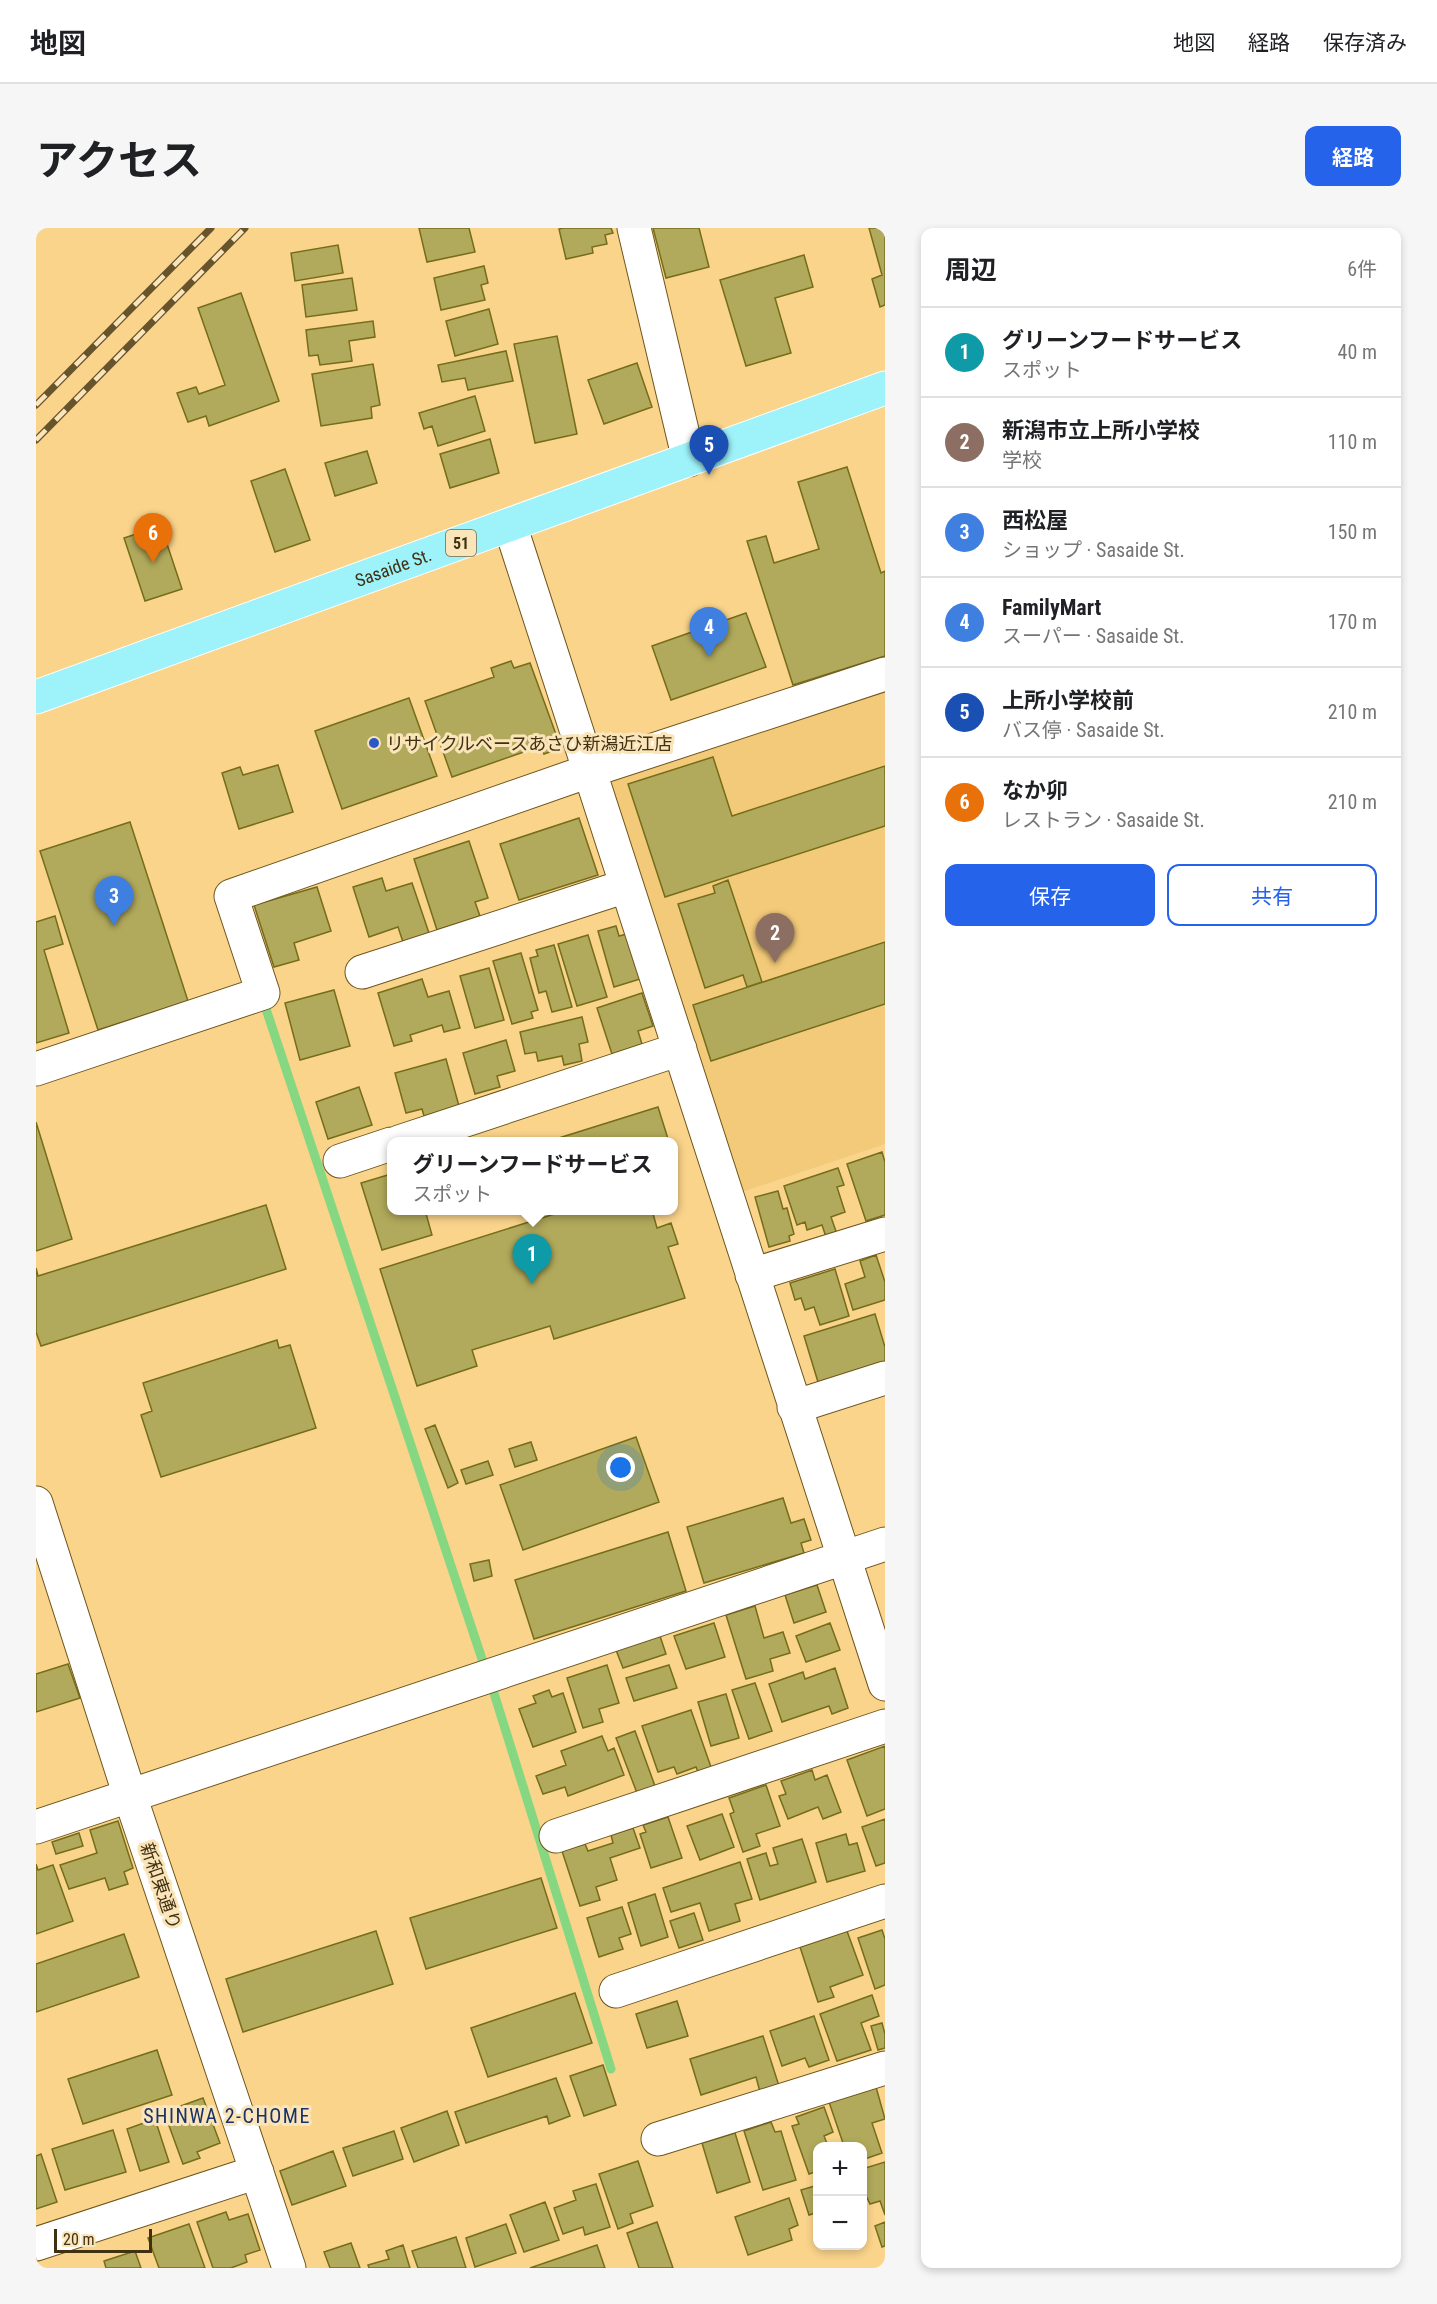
<!DOCTYPE html>
<html lang="ja">
<head>
<meta charset="utf-8">
<style>
	body { margin:0; font-family:"Roboto Condensed","Noto Sans JP",sans-serif; background:#f6f6f6; color:#202124 }
	.controls { position:absolute; right:18px; bottom:18px; display:grid; overflow:hidden; border-radius:12px; box-shadow:0 3px 9px #0003 }
	.controls button { width:54px; height:54px; display:grid; place-items:center; padding:0; border:0; border-bottom:2px solid #e0e0e0; background:#fff; color:#202124; font:30px sans-serif }
	.scale { position:absolute; left:18px; bottom:15px; width:98px; box-sizing:border-box; padding-left:6px; border:3px solid #403113; border-top:0; font-size:16px; line-height:21px; white-space:nowrap; color:#403113; -webkit-text-stroke:4px #fae4b9; paint-order:stroke }
	.you { position:absolute; left:585px; top:1240px; width:21px; height:21px; margin:-15px; border:4px solid #fff; border-radius:50%; background:#1a73e8; box-shadow:0 0 0 9px #1a73e833 }
	.badge { display:grid; place-items:center; width:39px; height:39px; border-radius:50%; background:#2563eb; color:#fff; font-size:20px; font-weight:700 }
	.pin { position:absolute; translate:-50% -50px; filter:drop-shadow(0 2px 3px #0008) }
	.pin::after { content:''; position:absolute; top:32px; width:21px; height:18px; background:inherit; clip-path:polygon(0 0,100% 0,50% 100%) }
	.popup { position:absolute; left:351px; top:909px; width:291px; height:78px; box-sizing:border-box; display:grid; place-content:center; border-radius:12px; background:#fff; filter:drop-shadow(0 2px 4px #0005); font-size:20px; white-space:nowrap; color:#757577 }
	.popup b { font-size:22px; color:#202124 }
	.popup::after { content:''; position:absolute; left:50%; top:100%; margin-left:-12px; border:12px solid transparent; border-top-color:#fff }
	.list { margin:0; padding:0; list-style:none }
	h2 { display:flex; justify-content:space-between; align-items:center; height:78px; margin:0; padding:0 24px; font-size:26px }
	h2 small { font-size:20px; font-weight:400; color:#757577 }
	.list li { display:grid; grid-template-columns:39px 1fr auto; gap:18px; align-items:center; box-sizing:border-box; height:90px; padding:0 24px; border-top:2px solid #e0e0e0 }
	.list b { display:block; font-size:22px; white-space:nowrap }
	.list p { margin:0; font-size:20px; white-space:nowrap; color:#757577 }
	.list em { font-size:20px; font-style:normal; color:#757577 }
	.actions { display:flex; gap:12px; padding:18px 24px }
	.actions a { flex:1; padding:14px 0; border:2px solid #2563eb; border-radius:12px; text-align:center; font-size:21px; color:#2563eb }
	.actions .main { background:#2563eb; color:#fff }
	.map { position:relative; flex:none; width:849px; height:2040px; overflow:hidden; border-radius:12px }
	header { display:flex; align-items:center; gap:36px; box-sizing:border-box; height:84px; padding:0 30px; background:#fff; border-bottom:2px solid #e0e0e0 }
	header strong { font-size:28px }
	nav { display:flex; gap:33px; margin-inline-start:auto; font-size:21px }
	.intro { display:flex; align-items:center; justify-content:space-between; box-sizing:border-box; height:144px; padding:0 36px }
	h1 { margin:0; font-size:42px }
	.button { padding:15px 27px; border-radius:12px; background:#2563eb; color:#fff; font-size:21px; font-weight:700 }
	main { display:flex; gap:36px; padding:0 36px }
	aside { flex:1; background:#fff; border-radius:12px; box-shadow:0 3px 9px #0003 }
	.map>svg:first-child { display:block }
	.built { fill:#f3ca79 }
	.lines { fill:none; stroke-linecap:round; stroke-linejoin:round }
	.stream { stroke:#85d782; stroke-width:9 }
	.building { fill:#b1a95b; stroke:#756d19; stroke-width:1.5 }
	.minor-casing { stroke:#6f551c; stroke-width:35 }
	.major-casing { stroke:#fff; stroke-width:35 }
	.minor { stroke:#fff; stroke-width:33 }
	.major { stroke:#9ef2fa; stroke-width:33 }
	.rail-casing { stroke:#67532c; stroke-width:7 }
	.rail { stroke:#fae4b9; stroke-width:4.5; stroke-dasharray:14; stroke-linecap:butt }
	.poi-dot { fill:#2959c7; stroke:#fae4b9; stroke-width:2 }
	.labels { text-anchor:middle; dominant-baseline:central; stroke-width:6; stroke-linejoin:round; paint-order:stroke }
	.shield { fill:#fae4b9; stroke:#786745; stroke-width:1.5 }
	.shield-label { font-size:16px; font-weight:bold; fill:#403113 }
	.street-label { font-size:18px; fill:#403113; stroke:#fae4b9 }
	.poi-label { font-size:18px; fill:#403113; stroke:#fae4b9; text-anchor:start }
	.neighbourhood-label { font-size:20px; letter-spacing:1.5px; fill:#183167; stroke:#fae4b9 }
</style>
</head>
<body>
<header>
<strong>地図</strong>
<nav><a>地図</a><a>経路</a><a>保存済み</a></nav>
</header>
<div class="intro"><h1>アクセス</h1><a class="button">経路</a></div>
<main>
<div class="map">
<svg width="849" height="2040" viewBox="0 0 849 2040">
	<rect width="100%" height="100%" fill="#fad48b"/>
	<!-- built -->
	<path class="built" d="M849 464V916L703 965 570 555Z"/>
	<g class="lines">
		<!-- stream -->
		<path class="stream" d="M229 778 448 1437
			M457 1462 575 1841"/>
	</g>
	<!-- building -->
	<path class="building" d="M383 0H433L439 24 391 34Z
		M527 0H575L577 5 569 7 571 16 556 19 557 25 530 31 523 1Z
		M617 0H663L673 39 630 50Z
		M833 0H849V77L844 79 836 51 846 47Z
		M302 17 307 45 259 53 255 25Z
		M768 27 777 59 739 70 755 125 710 138 684 52Z
		M448 38 452 55 445 57 449 72 405 82 398 50Z
		M316 50 321 82 270 89 266 57Z
		M205 65 243 173 173 198 170 188 152 194 141 165 160 159 163 166 189 157 162 80Z
		M453 81 462 116 419 128 410 93Z
		M337 93 339 109 313 113 316 133 284 137 282 127 273 128 270 102Z
		M521 108 541 206 499 215 478 116Z
		M470 123 477 153 432 162 429 150 406 154 402 137Z
		M601 135 616 179 568 196 552 152Z
		M337 136 344 177 335 179 336 190 285 198 276 146Z
		M439 168 449 203 402 218 396 198 388 201 383 185Z
		M454 211 463 245 414 260 404 226Z
		M331 223 341 255 299 268 289 235Z
		M811 239 845 345 849 343V428L757 457 711 313 730 308 738 335 783 321 762 254Z
		M249 241 274 312 239 324 215 253Z
		M125 298 146 361 109 373 88 310Z
		M710 385 730 439 635 472 616 418Z
		M475 433 478 440 494 435 525 520 508 526 505 518 416 549 389 473 458 449 455 440Z
		M373 470 401 548 306 581 279 503Z
		M677 529 696 588 849 538V598L629 669 592 556Z
		M242 537 257 584 203 601 186 545 204 539 207 547Z
		M543 590 562 647 483 672 464 616Z
		M94 594 152 773 62 802 4 623Z
		M433 613 452 670 439 674 444 688 401 702 378 631Z
		M346 650 350 663 376 655 393 705 367 714 362 699 333 709 317 659Z
		M692 652 726 754 711 759 707 747 669 760 642 676 679 665 677 658Z
		M281 659 295 703 258 715 263 732 238 739 218 677Z
		M19 688 27 716 8 722 33 805 0 815V694Z
		M580 698 583 708 591 706 604 751 578 759 562 703Z
		M552 707 571 769 541 778 522 716Z
		M849 714V776L675 833 657 777Z
		M518 717 536 779 516 784 510 763 503 765 494 730 502 728 500 722Z
		M485 725 502 782 495 784 497 790 476 796 457 733Z
		M453 740 468 792 439 800 424 748Z
		M386 751 392 769 413 763 424 800 408 804 406 797 374 807 376 813 358 818 342 765Z
		M298 762 314 818 264 832 249 775Z
		M606 765 617 798 602 803 606 816 576 826 561 780Z
		M546 789 552 814 543 816 546 833 528 837 526 828 502 833 500 824 489 826 484 804Z
		M470 812 479 843 461 848 464 859 439 866 427 825Z
		M410 831 423 878 388 888 386 881 370 885 359 845Z
		M323 859 336 897 292 911 280 874Z
		M622 879 633 914H510Z
		M0 894 36 1011 0 1023Z
		M846 924 849 934V987L830 993 811 936Z
		M802 940 808 957 801 959 809 984 795 989 802 1009 791 1012 786 997 771 1002 769 994 761 997 748 958Z
		M355 946V982H389L396 1007 346 1022 325 955Z
		M742 963 747 981 751 980 758 1006 753 1008 754 1013 733 1019 719 969Z
		M230 977 250 1041 5 1118 0 1104V1040L2 1048Z
		M531 982H616L621 1000 635 995 642 1016 632 1019 649 1070 518 1111 514 1098 436 1122 441 1138 381 1158 344 1041Z
		M840 1027 849 1054V1072L817 1082 809 1056 829 1049 824 1033Z
		M799 1041 813 1088 784 1097 778 1079 769 1082 765 1070 759 1072 754 1055Z
		M839 1086 849 1119V1134L782 1154 768 1108Z
		M241 1112 243 1120 254 1117 280 1200 125 1249 105 1187 116 1183 107 1155Z
		M399 1197 422 1255 412 1260 389 1201Z
		M600 1209 623 1274 487 1322 464 1257Z
		M495 1214 501 1232 479 1239 473 1221Z
		M452 1233 457 1247 430 1256 425 1242Z
		M747 1270 755 1295 768 1291 775 1312 765 1315 768 1325 668 1355 651 1299Z
		M632 1304 650 1363 498 1411 479 1352Z
		M453 1332 456 1348 438 1353 434 1336Z
		M781 1357 790 1384 758 1395 749 1367Z
		M719 1378 728 1410 747 1404 754 1425 734 1431 737 1443 710 1451 690 1387Z
		M678 1395 689 1429 650 1441 638 1408Z
		M794 1395 804 1422 770 1434 760 1408Z
		M624 1408 630 1426 587 1440 580 1422Z
		M32 1436 44 1470 0 1484V1446Z
		M571 1437 583 1475 563 1481 567 1494 547 1500 531 1450Z
		M633 1437 641 1460 598 1473 590 1450Z
		M799 1440 812 1480 796 1486 793 1478 746 1494 733 1456 767 1444 769 1451Z
		M719 1455 736 1503 713 1511 696 1462Z
		M513 1462 516 1469 527 1465 540 1504 497 1519 483 1481 500 1475 497 1468Z
		M690 1466 703 1510 675 1518 662 1474Z
		M655 1482 675 1539 662 1544 660 1539 641 1546 638 1539 622 1544 606 1498Z
		M599 1503 619 1558 601 1565 580 1510Z
		M566 1508 572 1523 578 1520 588 1547 532 1568 529 1559 507 1566 500 1548 530 1537 525 1523Z
		M849 1518V1581L831 1588 811 1532Z
		M776 1542 779 1552 791 1547 805 1584 787 1591 782 1579 752 1591 743 1568 750 1566 745 1553Z
		M730 1557 744 1598 720 1606 724 1618 707 1624 694 1586 698 1584 693 1570Z
		M686 1586 698 1619 664 1632 651 1598Z
		M632 1589 646 1630 615 1640 604 1606 610 1604 607 1597Z
		M849 1591V1635L840 1638 826 1599Z
		M82 1593 97 1640 88 1644 92 1656 73 1662 69 1650 33 1661 24 1637 61 1625 54 1602Z
		M597 1600 604 1620 574 1630 581 1652 560 1659 564 1672 544 1678 526 1623 549 1616 552 1623 577 1615 575 1607Z
		M43 1605 47 1618 20 1626 16 1614Z
		M810 1606 813 1617 821 1615 829 1643 791 1654 780 1615Z
		M766 1611 780 1654 724 1672 711 1631 730 1625 734 1638 742 1636 737 1620Z
		M704 1634 716 1671 699 1676 704 1693 673 1703 664 1675 635 1684 627 1660Z
		M0 1636 2 1642 17 1637 37 1693 0 1706Z
		M505 1650 521 1700 390 1741 374 1690Z
		M619 1666 632 1709 605 1718 592 1675Z
		M586 1679 595 1706 583 1710 587 1721 563 1729 551 1690Z
		M658 1685 667 1712 643 1720 634 1693Z
		M846 1702 849 1711V1757L839 1761 822 1710Z
		M340 1703 357 1756 207 1804 190 1751Z
		M811 1703 827 1747 794 1759 798 1769 782 1774 764 1719Z
		M88 1706 103 1749 0 1784V1736Z
		M539 1765 556 1815 452 1849 435 1800Z
		M836 1767 843 1788 825 1795 835 1822 801 1833 784 1786Z
		M641 1773 652 1808 611 1820 600 1786Z
		M778 1788 793 1832 773 1839 769 1830 746 1838 734 1803Z
		M846 1795 849 1806V1820L842 1822 835 1798Z
		M727 1808 743 1858 724 1864 720 1849 665 1867 654 1831Z
		M121 1822 136 1867 47 1896 32 1851Z
		M567 1837 580 1877 548 1888 534 1848Z
		M520 1850 534 1888 513 1896 511 1888 430 1915 419 1884Z
		M840 1859 849 1891 836 1895 846 1925 826 1932V1918H808L793 1874Z
		M167 1870 184 1915 161 1924 164 1930 147 1936 128 1884Z
		M788 1879 797 1904 788 1908 792 1918H782V1943L773 1946 756 1898 763 1896 760 1889Z
		M411 1883 423 1917 378 1934 365 1900Z
		M119 1891 133 1934 104 1943 91 1901Z
		M735 1894 739 1904 745 1903 760 1952 727 1962 708 1903Z
		M77 1902 90 1944 29 1962 16 1921Z
		M358 1903 367 1931 317 1948 307 1920Z
		M699 1905 714 1954 681 1965 666 1915Z
		M297 1923 310 1958 256 1977 244 1943Z
		M5 1926 21 1974 0 1981V1928Z
		M602 1933 617 1978 594 1986 597 1995 582 2001 563 1946Z
		M849 1934V1987L844 1973 834 1976 826 1959V1941Z
		M560 1956 574 1999 549 2007 547 1999 527 2006 518 1980 540 1972 537 1963Z
		M782 1957V1990L780 1985 773 1987 765 1962Z
		M753 1970 762 1997 753 2001 756 2012 712 2027 699 1989Z
		M509 1974 523 2012 488 2024 474 1987Z
		M190 1984 193 1992 212 1986 224 2022 209 2027 211 2034 195 2040H177L161 1994Z
		M621 1994 637 2040H603L591 2005Z
		M849 1994V2018L846 2019 839 1998Z
		M153 1996 169 2040H123L112 2010Z
		M470 1996 480 2025 439 2039 430 2010Z
		M420 2009 430 2040H382L376 2023Z
		M315 2015 324 2040H294L288 2024Z
		M367 2017 374 2040H333L332 2037 353 2031 350 2023Z
		M561 2017 569 2040H494Z
		M99 2023 105 2040H70L68 2033Z"/>
	<g class="lines">
		<defs>
			<path id="minor" d="M598 0 653 232
				M474 297 849 1456
				M326 744 590 658
				M0 841 227 765 195 668 553 543 849 446
				M363 914 644 821
				M304 933 355 916
				M716 1047 849 1006
				M758 1179 849 1150
				M0 1275 94 1568 253 2040
				M0 1599 849 1316
				M520 1608 849 1498
				M580 1763 849 1673
				M622 1911 849 1840
				M0 2016 221 1944"/>
			<g id="major">
				<path id="s1" d="M0 469 849 160"/>
			</g>
		</defs>
		<!-- minor casing -->
		<use href="#minor" class="minor-casing"/>
		<!-- major casing -->
		<use href="#major" class="major-casing"/>
		<!-- minor -->
		<use href="#minor" class="minor"/>
		<!-- major -->
		<use href="#major" class="major"/>
		<defs>
			<path id="rail" d="M0 177 175 0
				M0 212 209 0"/>
		</defs>
		<!-- rail casing -->
		<use href="#rail" class="rail-casing"/>
		<!-- rail -->
		<use href="#rail" class="rail"/>
	</g>
	<!-- markers -->
	<circle class="poi-dot" cx="338" cy="515" r="6"/>
	<g class="labels">
		<!-- shield labels -->
		<rect class="shield" x="410" y="302" width="30" height="26" rx="4.5"/>
		<g class="shield-label">
			<text x="425" y="315">51</text>
		</g>
		<!-- street labels -->
		<g class="street-label">
			<text stroke="none"><textPath href="#s1" startOffset="380">Sasaide St.</textPath></text>
			<text transform="translate(125 1658) rotate(71)">新和東通り</text>
		</g>
		<!-- poi labels -->
		<g class="poi-label">
			<text x="350" y="515">リサイクルベースあさひ新潟近江店</text>
		</g>
		<!-- neighbourhood labels -->
		<g class="neighbourhood-label">
			<text x="191" y="1888">SHINWA 2-CHOME</text>
		</g>
	</g>
</svg>
<div class="controls">
<button>+</button>
<button>−</button>
</div>
<div class="scale">20 m</div>
<div class="you"></div>
<div class="pin badge" style="left:496px;top:1056px;background:#0f9aa8">1</div>
<div class="popup"><b>グリーンフードサービス</b>スポット</div>
<div class="pin badge" style="left:739px;top:735px;background:#8d6e63">2</div>
<div class="pin badge" style="left:78px;top:698px;background:#3f7fe0">3</div>
<div class="pin badge" style="left:673px;top:429px;background:#3f7fe0">4</div>
<div class="pin badge" style="left:673px;top:247px;background:#1a4fb4">5</div>
<div class="pin badge" style="left:117px;top:335px;background:#e8710a">6</div>
</div>
<aside>
<h2>周辺<small>6件</small></h2>
<ul class="list">
<li><span class="badge" style="background:#0f9aa8">1</span><div><b>グリーンフードサービス</b><p>スポット</p></div><em>40 m</em></li>
<li><span class="badge" style="background:#8d6e63">2</span><div><b>新潟市立上所小学校</b><p>学校</p></div><em>110 m</em></li>
<li><span class="badge" style="background:#3f7fe0">3</span><div><b>西松屋</b><p>ショップ · Sasaide St.</p></div><em>150 m</em></li>
<li><span class="badge" style="background:#3f7fe0">4</span><div><b>FamilyMart</b><p>スーパー · Sasaide St.</p></div><em>170 m</em></li>
<li><span class="badge" style="background:#1a4fb4">5</span><div><b>上所小学校前</b><p>バス停 · Sasaide St.</p></div><em>210 m</em></li>
<li><span class="badge" style="background:#e8710a">6</span><div><b>なか卯</b><p>レストラン · Sasaide St.</p></div><em>210 m</em></li>
</ul>
<div class="actions"><a class="main">保存</a><a>共有</a></div>
</aside>
</main>
</body>
</html>
